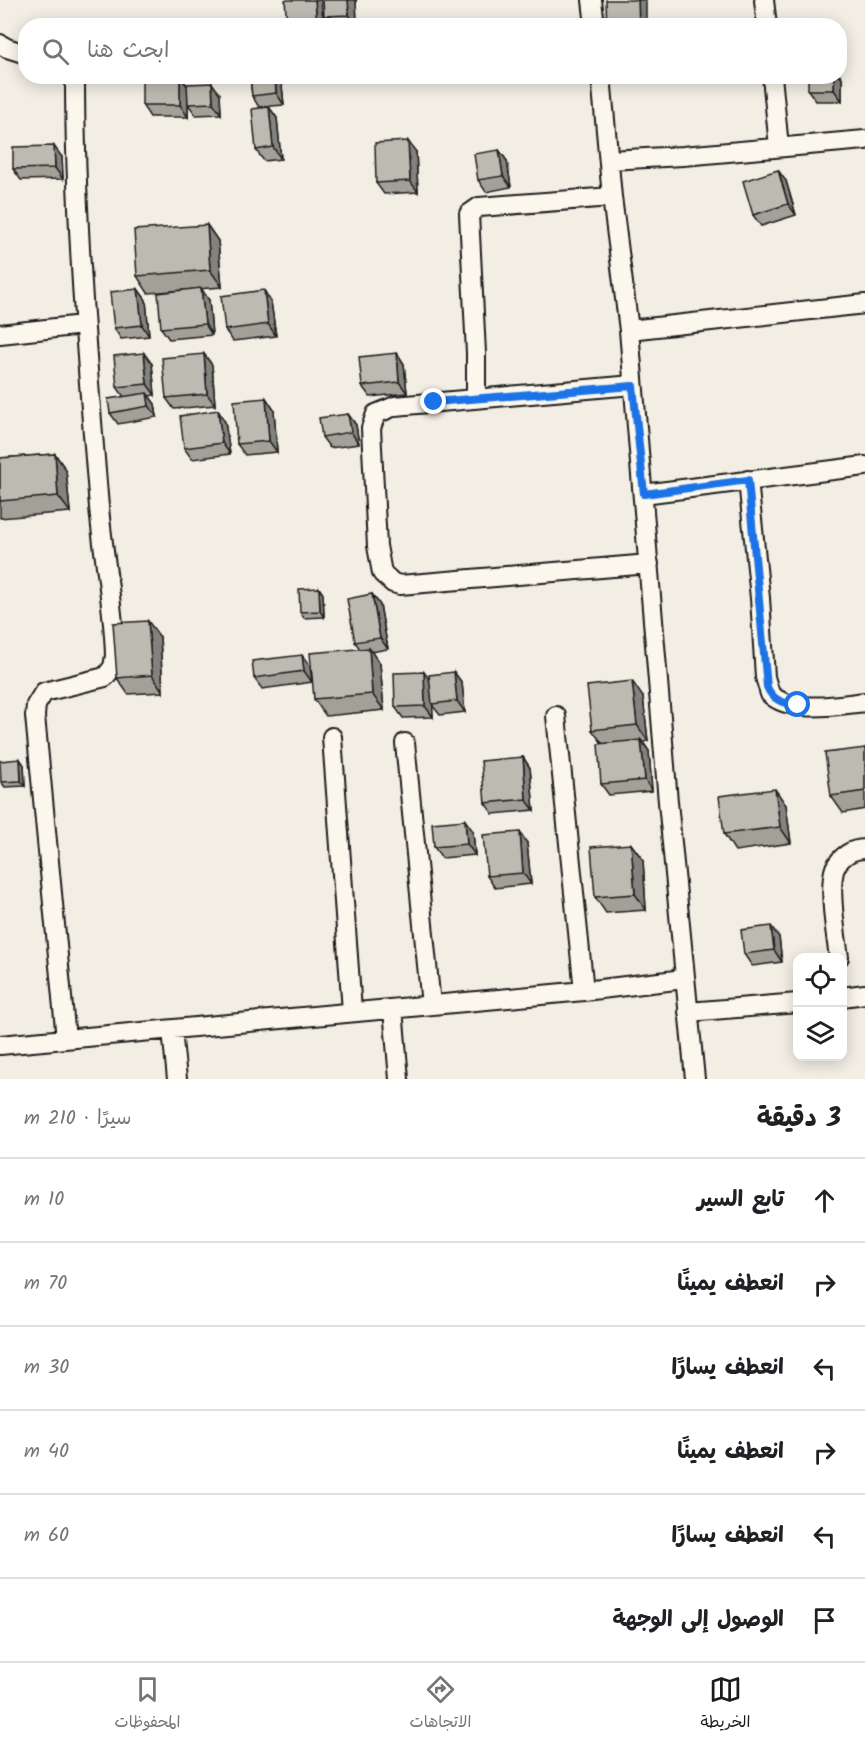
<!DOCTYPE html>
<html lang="ar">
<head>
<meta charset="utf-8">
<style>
	body { margin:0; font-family:Kalam,"Playpen Sans Arabic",sans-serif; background:#f6f6f6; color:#202124; direction:rtl }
	.controls { position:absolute; right:18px; bottom:18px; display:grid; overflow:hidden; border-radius:12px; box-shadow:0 3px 15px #0003 }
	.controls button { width:54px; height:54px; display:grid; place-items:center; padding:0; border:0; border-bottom:2px solid #e0e0e0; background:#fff; color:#202124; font:30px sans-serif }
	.stop { position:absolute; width:18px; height:18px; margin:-14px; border:4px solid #1a73e8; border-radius:50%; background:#fff }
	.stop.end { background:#1a73e8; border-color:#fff; box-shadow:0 2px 6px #0008 }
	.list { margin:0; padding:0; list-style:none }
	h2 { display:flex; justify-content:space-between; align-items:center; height:78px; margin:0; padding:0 24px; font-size:26px }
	h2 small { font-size:20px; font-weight:400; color:#757577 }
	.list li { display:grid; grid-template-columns:39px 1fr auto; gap:18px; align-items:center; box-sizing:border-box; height:84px; padding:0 24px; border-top:2px solid #e0e0e0 }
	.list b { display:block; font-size:22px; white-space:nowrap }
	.list em { font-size:20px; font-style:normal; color:#757577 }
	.icon { flex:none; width:33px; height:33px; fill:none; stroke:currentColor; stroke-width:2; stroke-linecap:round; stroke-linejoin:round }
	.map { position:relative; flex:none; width:865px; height:1079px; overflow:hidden; direction:ltr }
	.search { position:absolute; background:#fff; box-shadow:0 3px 15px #0003; left:18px; right:18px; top:18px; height:66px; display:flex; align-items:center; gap:15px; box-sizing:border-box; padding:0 21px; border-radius:24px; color:#757577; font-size:22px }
	.sheet { height:582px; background:#fff }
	nav { display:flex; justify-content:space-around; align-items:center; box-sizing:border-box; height:84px; border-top:2px solid #e0e0e0; background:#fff; font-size:16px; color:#757577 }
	nav a { display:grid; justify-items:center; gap:3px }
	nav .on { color:#1c1c1c }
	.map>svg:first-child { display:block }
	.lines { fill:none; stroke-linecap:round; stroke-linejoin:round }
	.street-casing { stroke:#1c1c1c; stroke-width:22 }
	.street { stroke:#fbf7ec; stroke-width:18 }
	.wall { fill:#a3a098; stroke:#1c1c1c; stroke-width:1.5 }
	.shaded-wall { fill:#84827c; stroke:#1c1c1c; stroke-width:1.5 }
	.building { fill:#bdbab1; stroke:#1c1c1c; stroke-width:1.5 }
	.route { stroke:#1a73e8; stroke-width:8 }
</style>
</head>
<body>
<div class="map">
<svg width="865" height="1079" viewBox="0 0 865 1079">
	<rect width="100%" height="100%" fill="#f2eee4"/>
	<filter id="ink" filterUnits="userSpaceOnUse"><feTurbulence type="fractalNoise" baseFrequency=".0167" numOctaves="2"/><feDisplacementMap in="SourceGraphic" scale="12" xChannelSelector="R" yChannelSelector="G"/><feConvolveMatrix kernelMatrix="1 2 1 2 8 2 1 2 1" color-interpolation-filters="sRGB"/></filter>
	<g filter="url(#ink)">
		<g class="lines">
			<defs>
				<path id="street" d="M592 0 595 26
					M764 0 767 26
					M0 44 7 48 26 54
					M601 76 612 197 629 330 668 802 695 1079
					M772 76 779 147
					M609 160 683 156 865 140
					M629 330 865 304
					M0 334 83 325
					M633 385 395 406 376 414 371 428 377 546 382 573 393 583 400 585 649 564
					M476 398V353L469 214 479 207 612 197
					M748 480 760 598 765 677 770 694C790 714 839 705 865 702
					M643 494 865 466
					M556 716 584 991
					M332 737 352 1011
					M405 743 431 1005
					M839 957C836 937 828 886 835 868 841 856 852 849 865 849
					M842 997 865 994
					M393 1009 399 1079
					M688 1012 798 1003
					M172 1030 177 1079
					M66 1039 35 716 36 705 44 692 105 677 113 667 115 656C114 606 103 556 99 507 87 364 75 220 75 76
					M0 1045 584 991 684 979"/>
			</defs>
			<!-- street casing -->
			<use href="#street" class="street-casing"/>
			<!-- street -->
			<use href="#street" class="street"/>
		</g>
		<!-- wall -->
		<path class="wall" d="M356 0 357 26H330L324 16Z
			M840 74 842 78V101H816L808 90 840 76Z
			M181 76 187 86 220 94 221 114 196 115 188 104V117H150L142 105Z
			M250 76H281L284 105 259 107 252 96Z
			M269 107 277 118 281 159 264 161 256 150Z
			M499 150 507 161 511 187 486 192 478 180Z
			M416 152 418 192 384 194 376 183Z
			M62 157 63 179 21 180 13 169Z
			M786 181 796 215 761 226 753 215Z
			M207 225 218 241 222 287 148 293 137 276Z
			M138 289 146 300 149 336 121 339 114 328Z
			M209 300 212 335 169 339 161 328Z
			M271 302 276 336 233 341 225 330Z
			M397 353 404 364 407 393 370 397 362 386Z
			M204 354 212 365 215 405 174 409 166 398Z
			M152 364 155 395 149 396 155 404 157 417 118 424 110 413 124 397 117 387Z
			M266 398 274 410 277 452 245 455 237 444Z
			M348 414 356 425 359 444 330 448 322 437Z
			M225 422 230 454 192 459 184 448Z
			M55 454 66 470 70 512 0 518V458Z
			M319 588 323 594 324 617 304 618 300 612Z
			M372 594 380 605 388 649 371 652 380 664 384 710 326 716 314 699 360 649 355 642Z
			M160 637 163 692 128 694 117 678Z
			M310 666 312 682 262 689 254 678Z
			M454 672 462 683 465 712 440 715 432 705 433 717 403 718 395 707 429 679Z
			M643 697 648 741 643 742 649 751 652 791 609 795 601 784 602 743 592 730Z
			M865 748V809L843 813 831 796Z
			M523 757 530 768 534 810 493 814 485 803Z
			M20 759 24 765 25 786 5 787 1 782Z
			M786 805 791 843 735 851 724 834Z
			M473 831 475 855 442 858 434 847Z
			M527 843 531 884 495 888 487 876Z
			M631 844 643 860 646 910 606 913 595 897Z
			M779 937 782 962 752 966 744 954Z"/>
		<!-- shaded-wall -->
		<path class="shaded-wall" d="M315 0H321L324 26H317Z
			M348 0H356L357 26 349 15Z
			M638 0H646V26H639Z
			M840 74 842 78V101L834 90V76H840Z
			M180 76 188 87V117L180 105Z
			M275 76H281L284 105 276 93Z
			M212 83 220 94 221 114 213 103Z
			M269 107 277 118 281 159 273 147Z
			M408 141 416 152 418 192 410 181Z
			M54 146 62 157 63 179 55 168Z
			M499 150 507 161 511 187 503 176Z
			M778 170 786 181 796 215 788 204Z
			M207 225 218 241 222 287 210 270Z
			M201 288 209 300 212 335 205 324Z
			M138 289 146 300 149 336 142 325Z
			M264 290 271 302 276 336 268 324Z
			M144 353 152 364 155 395 147 384Z
			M397 353 404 364 407 393 399 382Z
			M204 354 212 365 215 405 207 394Z
			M147 393 155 404 157 417 149 406Z
			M266 398 274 410 277 452 269 441Z
			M218 410 225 422 230 454 222 443Z
			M348 414 356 425 359 444 351 432Z
			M55 454 66 470 70 512 58 496Z
			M319 588 323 594 324 617 320 611Z
			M372 594 380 605 388 649 380 638Z
			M148 621 160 637 163 692 152 675Z
			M369 648 380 664 384 710 372 694Z
			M302 655 310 666 312 682 304 671Z
			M424 672 432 683 433 717 425 706Z
			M454 672 462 683 465 712 457 701Z
			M632 681 643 697 648 741 637 725Z
			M641 740 649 751 652 791 645 780Z
			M523 757 530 768 534 810 526 799Z
			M20 759 24 765 25 786 21 781Z
			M775 789 786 805 791 843 780 827Z
			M465 820 473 831 475 855 467 844Z
			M520 832 527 843 531 884 523 873Z
			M631 844 643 860 646 910 635 894Z
			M771 926 779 937 782 962 774 950Z"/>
		<!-- building -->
		<path class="building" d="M285 0H315L317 26H287Z
			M323 0H348L349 15 324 16Z
			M606 0H638L639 26H607Z
			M142 76H180V105H142Z
			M250 76H275L276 93 252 96Z
			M808 76H834V90H808Z
			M212 83 213 103 188 104 187 84Z
			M269 107 273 147 256 150 252 109Z
			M408 141 410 181 376 183 375 143Z
			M54 146 55 168 13 169V147Z
			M499 150 503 176 478 180 474 154Z
			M778 170 788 204 753 215 743 181Z
			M207 225 210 270 137 276 134 230Z
			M201 288 205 324 161 328 158 293Z
			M138 289 142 325 114 328 110 292Z
			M264 290 268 324 225 330 221 296Z
			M144 353 147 384 117 387 114 356Z
			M397 353 399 382 362 386 359 357Z
			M204 354 207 394 166 398 162 358Z
			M147 393 149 406 110 413 108 399Z
			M266 398 269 441 237 444 234 401Z
			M218 410 222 443 184 448 180 416Z
			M348 414 351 432 322 437 319 418Z
			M55 454 58 496 0 501V458Z
			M319 588 320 611 300 612 299 589Z
			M372 594 380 638 355 642 347 599Z
			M148 621 152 675 117 678 113 623Z
			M369 648 372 694 314 699 310 653Z
			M302 655 304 671 254 678 252 661Z
			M424 672 425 706 395 707 394 673Z
			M454 672 457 701 432 704 429 675Z
			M632 681 637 725 592 730 587 686Z
			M641 740 645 780 601 784 598 744Z
			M865 748V791L831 796 825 753Z
			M523 757 526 799 485 803 481 761Z
			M20 759 21 781 1 782 0 761Z
			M775 789 780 827 724 834 719 796Z
			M465 820 467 844 434 847 432 823Z
			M520 832 523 873 487 876 483 835Z
			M631 844 635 894 595 897 591 847Z
			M771 926 774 950 744 954 741 930Z"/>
	</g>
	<g class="lines" filter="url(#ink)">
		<!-- route -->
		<path class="route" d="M434 402 633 386 644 494 748 480 767 687C773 701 783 703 798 705"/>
	</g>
</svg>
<div class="controls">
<button><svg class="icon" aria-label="locate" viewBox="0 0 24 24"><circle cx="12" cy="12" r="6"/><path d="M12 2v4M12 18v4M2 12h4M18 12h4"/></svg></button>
<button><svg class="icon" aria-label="layers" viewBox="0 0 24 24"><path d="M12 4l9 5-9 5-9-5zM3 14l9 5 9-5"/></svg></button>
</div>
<div class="stop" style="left:798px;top:705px"></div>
<div class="stop end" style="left:434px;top:402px"></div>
<div class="search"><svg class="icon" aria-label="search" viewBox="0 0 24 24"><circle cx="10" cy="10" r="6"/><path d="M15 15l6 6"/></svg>ابحث هنا</div>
</div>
<section class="sheet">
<h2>3 دقيقة<small>سيرًا · 210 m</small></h2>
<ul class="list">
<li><svg class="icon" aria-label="ahead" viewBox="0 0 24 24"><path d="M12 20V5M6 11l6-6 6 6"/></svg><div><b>تابع السير</b></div><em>10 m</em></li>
<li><svg class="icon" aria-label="right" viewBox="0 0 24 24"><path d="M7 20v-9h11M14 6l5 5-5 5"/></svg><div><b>انعطف يمينًا</b></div><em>70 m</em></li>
<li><svg class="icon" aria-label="left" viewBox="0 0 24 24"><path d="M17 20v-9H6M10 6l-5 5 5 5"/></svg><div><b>انعطف يسارًا</b></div><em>30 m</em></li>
<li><svg class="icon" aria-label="right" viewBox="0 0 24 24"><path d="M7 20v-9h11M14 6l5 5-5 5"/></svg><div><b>انعطف يمينًا</b></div><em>40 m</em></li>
<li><svg class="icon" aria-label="left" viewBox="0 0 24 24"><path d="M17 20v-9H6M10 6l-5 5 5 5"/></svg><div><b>انعطف يسارًا</b></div><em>60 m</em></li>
<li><svg class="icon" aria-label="arrive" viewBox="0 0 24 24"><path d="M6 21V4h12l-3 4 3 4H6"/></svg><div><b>الوصول إلى الوجهة</b></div></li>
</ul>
</section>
<nav>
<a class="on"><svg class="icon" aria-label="map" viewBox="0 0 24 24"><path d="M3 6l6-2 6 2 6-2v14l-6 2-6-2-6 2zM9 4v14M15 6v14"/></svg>الخريطة</a>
<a><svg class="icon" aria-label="directions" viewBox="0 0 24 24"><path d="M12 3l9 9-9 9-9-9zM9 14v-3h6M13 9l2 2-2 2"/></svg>الاتجاهات</a>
<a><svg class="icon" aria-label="saved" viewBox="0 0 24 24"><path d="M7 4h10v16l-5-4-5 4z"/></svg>المحفوظات</a>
</nav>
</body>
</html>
